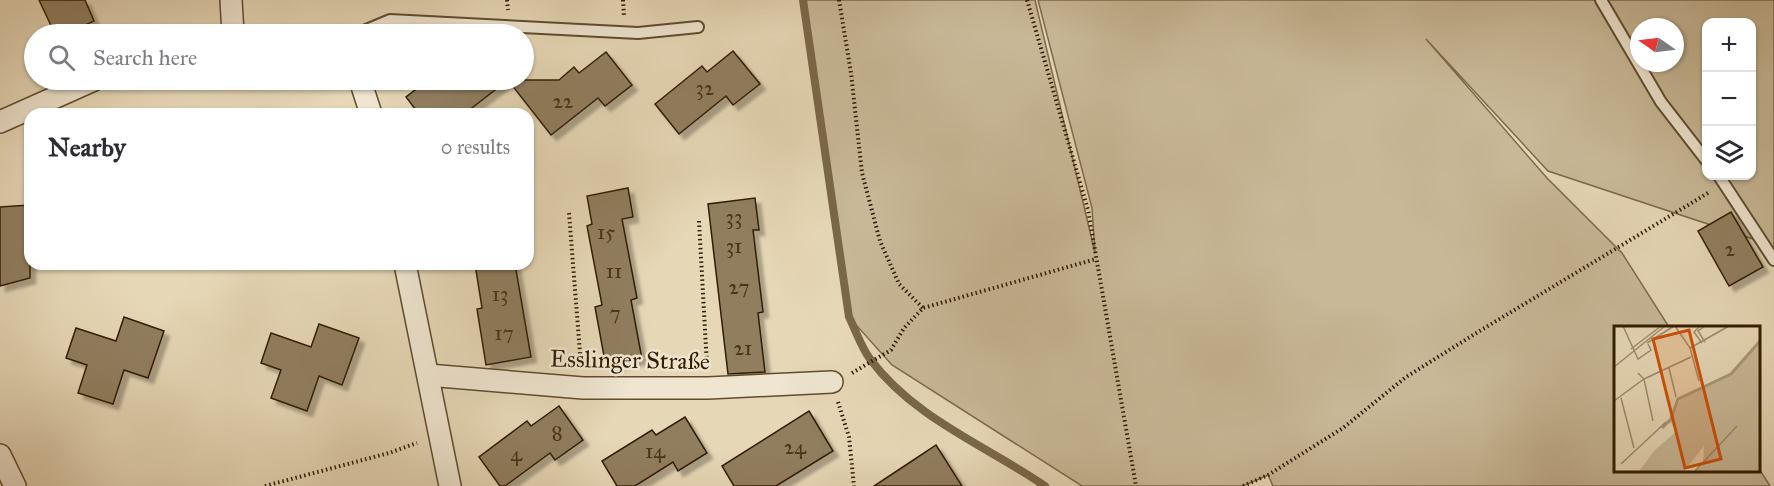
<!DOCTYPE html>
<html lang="en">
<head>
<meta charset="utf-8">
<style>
	body { margin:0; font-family:"IM FELL Great Primer",serif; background:#f2f2f3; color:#2b2b33 }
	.controls { position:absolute; right:18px; top:18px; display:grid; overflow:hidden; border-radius:12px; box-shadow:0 2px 4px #0004 }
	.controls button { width:54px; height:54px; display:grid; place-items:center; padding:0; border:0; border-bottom:2px solid #e1e1e2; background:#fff; color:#2b2b33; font:30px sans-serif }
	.compass { position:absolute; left:1630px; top:18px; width:54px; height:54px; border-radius:50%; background:#fff; box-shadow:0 2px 4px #0004; rotate:284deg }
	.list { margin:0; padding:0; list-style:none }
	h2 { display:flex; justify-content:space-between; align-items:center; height:78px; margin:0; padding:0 24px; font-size:26px }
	h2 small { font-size:20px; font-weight:400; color:#7c7c81 }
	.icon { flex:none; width:33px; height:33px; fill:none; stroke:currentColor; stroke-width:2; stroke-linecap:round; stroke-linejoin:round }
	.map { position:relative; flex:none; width:1774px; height:486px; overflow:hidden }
	.search { position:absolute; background:#fff; box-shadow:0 2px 4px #0004; left:24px; top:24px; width:510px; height:66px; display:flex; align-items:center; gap:15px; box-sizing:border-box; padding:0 21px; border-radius:33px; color:#7c7c81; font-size:22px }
	.panel { position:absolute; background:#fff; box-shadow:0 2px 4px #0004; left:24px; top:108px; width:510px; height:162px; border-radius:18px }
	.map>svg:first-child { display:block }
	.green { fill:#c8b897; stroke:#7e6b4c; stroke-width:1.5; fill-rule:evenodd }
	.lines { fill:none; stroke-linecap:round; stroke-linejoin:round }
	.stream { stroke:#7a6748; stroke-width:8 }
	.building { fill:#907e5f; stroke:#331e00; stroke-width:1.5; filter:url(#shadow) }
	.lane-casing { stroke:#604c2e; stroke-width:14 }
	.street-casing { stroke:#604c2e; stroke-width:24 }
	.path { stroke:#331e00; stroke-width:4; stroke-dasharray:1.5 3; stroke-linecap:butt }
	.lane { stroke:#efe5d0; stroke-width:10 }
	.street { stroke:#efe5d0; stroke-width:21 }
	.labels { text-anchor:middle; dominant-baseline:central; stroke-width:5; stroke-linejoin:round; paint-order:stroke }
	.number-label { font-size:21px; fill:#4a3618 }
	.street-label { font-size:24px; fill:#331e00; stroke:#efe5d0 }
	.inset-river { fill:none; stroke:#a99878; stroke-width:3 }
	.inset-road { fill:none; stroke:#9e8d6d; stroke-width:1.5 }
	.view { fill:#cd500a; fill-opacity:0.15; stroke:#cd500a; stroke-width:3 }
	.inset-edge { fill:none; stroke:#331e00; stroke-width:3 }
</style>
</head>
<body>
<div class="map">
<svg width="1774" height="486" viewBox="0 0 1774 486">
	<defs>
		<filter id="shadow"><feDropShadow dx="5.5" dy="5.5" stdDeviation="1.5" flood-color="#0004"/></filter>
	</defs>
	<rect width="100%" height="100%" fill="#e6d7b6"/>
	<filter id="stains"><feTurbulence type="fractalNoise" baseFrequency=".00333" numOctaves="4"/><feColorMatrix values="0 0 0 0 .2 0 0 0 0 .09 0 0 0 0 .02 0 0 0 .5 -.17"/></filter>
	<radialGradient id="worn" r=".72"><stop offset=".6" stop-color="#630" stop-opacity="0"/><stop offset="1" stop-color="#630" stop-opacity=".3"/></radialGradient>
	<!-- green -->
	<path class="green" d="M803 0H1035L1095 253 1092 208 1038 0H1774V256L1765 243 1548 171 1426 39 1547 178 1622 253 1669 327H1615V470H1758V467L1770 486H1273L1268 475 1243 486H1082L892 365 849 317ZM1706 22H1752V176H1706ZM1639 27H1675V63H1639Z"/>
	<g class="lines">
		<!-- stream -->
		<path class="stream" d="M803 0 849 317C856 331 861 347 870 359 915 419 985 445 1045 486"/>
	</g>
	<!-- building -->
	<path class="building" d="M39 0H85L94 21 66 34H55Z
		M733 51 760 84 733 105 726 96 679 134 655 104 702 66 707 72Z
		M606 52 632 85 605 106 598 98 551 135 508 80 464 114H419L406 97 428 80H559L574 67 579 73Z
		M628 188 633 217 622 219 637 298 631 300 642 359 606 367 595 307 602 305 587 226 592 224 587 196Z
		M755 198 759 230H753L763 312 758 313 765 372 728 374 708 204Z
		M30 205V278L0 286V207Z
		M1731 212 1763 267 1729 286 1698 231Z
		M475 264H515L531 357 486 365 477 309 482 308Z
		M124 317 164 331 148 378 124 370 113 404 78 393 87 365 66 358 76 328 116 341Z
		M319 324 359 338 342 385 319 376 307 411 271 398 281 370 261 363 271 333 311 347Z
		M559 406 583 440 555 460 550 453 505 486H500L479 457 527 421 531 426Z
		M809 411 833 451 776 486H734L722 466Z
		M685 417 707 453 678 471 673 462 635 486H617L602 461 652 430 656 435Z
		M936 445 962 486H874L915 459Z"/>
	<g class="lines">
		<defs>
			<path id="lane" d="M1601 0 1661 102 1706 160
				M364 34 366 30 390 20 638 33 698 27
				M1719 176 1774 260"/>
			<path id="street" d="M231 0 233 34
				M360 80 371 114
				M0 122 94 80
				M405 264 450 486
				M428 375 583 388H708L832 382
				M0 455 15 486"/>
		</defs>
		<!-- lane casing -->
		<use href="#lane" class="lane-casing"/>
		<!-- street casing -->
		<use href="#street" class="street-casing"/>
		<!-- path -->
		<path class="path" d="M507 0 508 10
			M623 0 624 17
			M839 0 851 73 862 173 880 241 899 284 923 308
			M1027 0 1088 210 1136 486
			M569 213 581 366
			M699 221 707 366
			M852 373 891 350 904 328 923 308 1096 259
			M838 402 849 437 854 486
			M265 486 389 453 417 443
			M1243 486 1268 475 1343 428 1406 377 1478 332 1708 193"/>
		<!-- lane -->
		<use href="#lane" class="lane"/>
		<!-- street -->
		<use href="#street" class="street"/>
	</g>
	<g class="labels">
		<!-- number labels -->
		<g class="number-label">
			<text x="705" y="88">32</text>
			<text x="563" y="101">22</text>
			<text x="734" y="217">33</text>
			<text x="606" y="232">15</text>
			<text x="734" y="246">31</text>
			<text x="1730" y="249">2</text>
			<text x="614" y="271">11</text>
			<text x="739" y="287">27</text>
			<text x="500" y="294">13</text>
			<text x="615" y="313">7</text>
			<text x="504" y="333">17</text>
			<text x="743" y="348">21</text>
			<text x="557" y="433">8</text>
			<text x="795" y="447">24</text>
			<text x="655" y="451">14</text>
			<text x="516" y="454">4</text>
		</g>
		<!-- street labels -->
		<g class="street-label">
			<text transform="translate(630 360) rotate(1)">Esslinger Straße</text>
		</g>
	</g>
	<!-- overview -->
	<g transform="translate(1614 326)">
		<rect width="146" height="146" fill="#e6d7b6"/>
		<path d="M145 15V145H81L89 136 90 120 70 145H25L41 124 63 105 57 97 50 98 58 93 67 71 116 49Z" fill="#c8b897"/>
		<path class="inset-river" d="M48 102 57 93 64 73 117 48 146 15"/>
		<path class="inset-road" d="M9 0 24 33 37 24 34 18M61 0 76 22 85 55M86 0 80 6 88 17M91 0 84 5 91 16M33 17 60 0M76 22 115 0M17 23 47 0M0 41 51 0M55 42 62 71M24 47 30 53 39 95M7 72 20 122M0 75 30 53 77 31M7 138 52 96M81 145 123 100"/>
		<path class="view" d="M75 4 107 133 71 142 39 13Z"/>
		<rect width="146" height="146" class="inset-edge"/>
	</g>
	<rect width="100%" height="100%" filter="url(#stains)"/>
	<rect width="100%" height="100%" fill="url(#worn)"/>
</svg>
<div class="controls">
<button>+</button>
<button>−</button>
<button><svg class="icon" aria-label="layers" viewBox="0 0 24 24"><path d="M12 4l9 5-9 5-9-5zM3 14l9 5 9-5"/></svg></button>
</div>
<svg class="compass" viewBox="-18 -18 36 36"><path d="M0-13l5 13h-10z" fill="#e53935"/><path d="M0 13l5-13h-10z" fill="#7c7c81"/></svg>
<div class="search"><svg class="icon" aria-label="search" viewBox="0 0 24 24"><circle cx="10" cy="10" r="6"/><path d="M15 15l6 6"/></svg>Search here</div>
<section class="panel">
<h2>Nearby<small>0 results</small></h2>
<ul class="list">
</ul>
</section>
</div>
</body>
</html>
